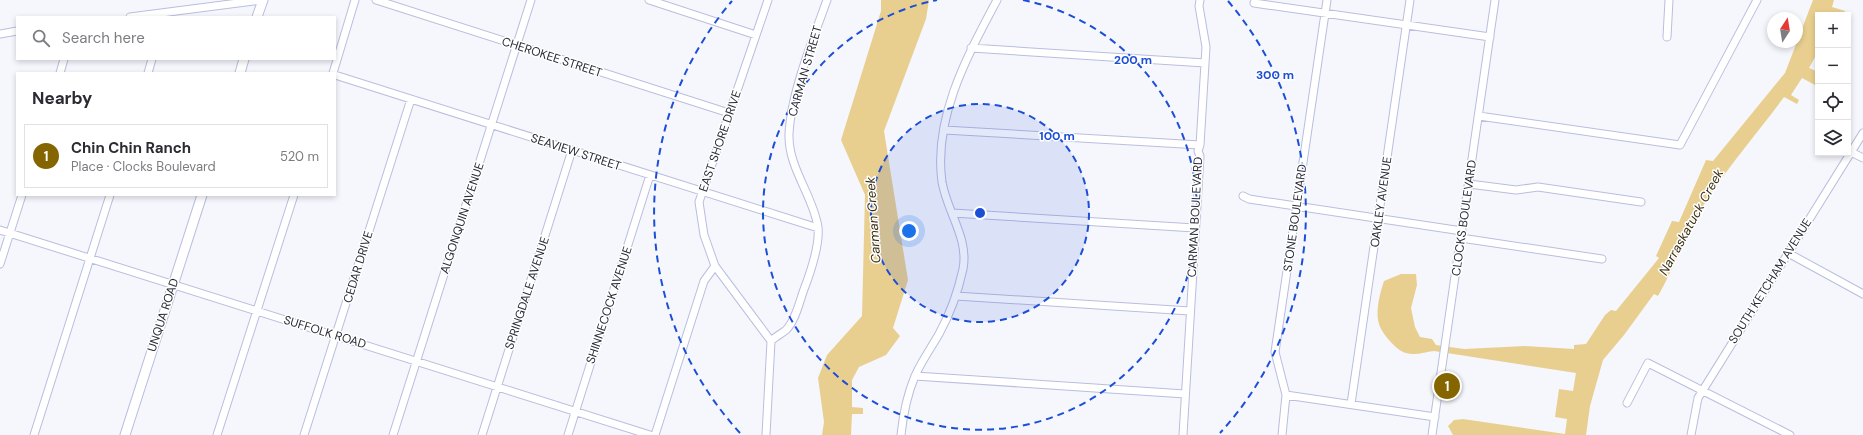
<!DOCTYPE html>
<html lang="en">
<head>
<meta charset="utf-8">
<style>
	body { margin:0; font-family:"DM Sans",sans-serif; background:#f2f2f3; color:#2b2b33 }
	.controls { position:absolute; right:12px; top:12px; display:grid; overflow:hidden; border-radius:0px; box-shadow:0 2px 6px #0003 }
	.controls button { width:36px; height:36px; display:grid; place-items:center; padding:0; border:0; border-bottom:1px solid #e1e1e2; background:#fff; color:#2b2b33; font:20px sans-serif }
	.compass { position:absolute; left:1767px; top:12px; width:36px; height:36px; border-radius:50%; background:#fff; box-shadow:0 2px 6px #0003; rotate:12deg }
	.you { position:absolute; left:909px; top:231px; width:14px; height:14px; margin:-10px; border:3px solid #fff; border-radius:50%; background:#1a73e8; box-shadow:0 0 0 6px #1a73e833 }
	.badge { display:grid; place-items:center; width:26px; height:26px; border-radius:50%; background:#846500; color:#fff; font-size:13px; font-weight:700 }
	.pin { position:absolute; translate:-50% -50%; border:2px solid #fff; box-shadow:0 1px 4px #0006 }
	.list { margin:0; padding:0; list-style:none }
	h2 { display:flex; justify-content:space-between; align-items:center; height:52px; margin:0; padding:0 16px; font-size:17px }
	h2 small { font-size:13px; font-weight:400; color:#7c7c81 }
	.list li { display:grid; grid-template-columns:26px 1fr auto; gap:12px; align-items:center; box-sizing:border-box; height:64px; margin:0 8px 8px; padding:0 8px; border:1px solid #e1e1e2; border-radius:0px }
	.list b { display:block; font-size:15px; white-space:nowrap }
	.list p { margin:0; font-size:13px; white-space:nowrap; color:#7c7c81 }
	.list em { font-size:13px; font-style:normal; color:#7c7c81 }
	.icon { flex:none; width:22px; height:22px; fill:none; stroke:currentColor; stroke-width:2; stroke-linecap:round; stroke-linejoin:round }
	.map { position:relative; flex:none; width:1863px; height:435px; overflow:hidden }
	.search { position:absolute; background:#fff; box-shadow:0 2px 6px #0003; left:16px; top:16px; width:320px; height:44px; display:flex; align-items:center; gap:10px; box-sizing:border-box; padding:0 14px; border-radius:0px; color:#7c7c81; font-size:15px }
	.panel { position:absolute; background:#fff; box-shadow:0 2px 6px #0003; left:16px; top:72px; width:320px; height:124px; border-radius:0px }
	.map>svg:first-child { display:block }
	.water { fill:#e9cf8f }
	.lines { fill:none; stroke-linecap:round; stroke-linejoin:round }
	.minor-casing { stroke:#b9bede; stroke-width:9 }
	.tertiary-casing { stroke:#b9bede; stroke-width:11 }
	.minor { stroke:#fff; stroke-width:7 }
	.tertiary { stroke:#fff; stroke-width:9 }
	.ring { fill:none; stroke:#1d4ed8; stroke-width:2; stroke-dasharray:7 5 }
	.labels { text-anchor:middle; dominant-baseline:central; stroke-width:3; stroke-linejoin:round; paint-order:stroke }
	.street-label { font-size:12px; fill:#282a36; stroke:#fff }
	.water-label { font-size:13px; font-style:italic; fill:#392e11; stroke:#fff }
	.centre { fill:#1d4ed8; stroke:#fff; stroke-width:2 }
	.ring-label { font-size:12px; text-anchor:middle; font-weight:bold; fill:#1d4ed8; stroke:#fff; stroke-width:3; stroke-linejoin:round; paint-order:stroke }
</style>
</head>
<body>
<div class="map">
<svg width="1863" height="435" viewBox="0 0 1863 435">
	<rect width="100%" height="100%" fill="#f5f7fd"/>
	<!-- water -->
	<path class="water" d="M881 0H929L926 19 884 131 908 280 893 328 900 336 886 355 859 367 852 380V407L863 408V414H852L851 435H822L824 422 818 378 827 355 862 316 865 195 841 140 881 11Z
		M1813 0H1834L1832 7 1845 11 1844 15H1818V52L1809 68 1818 72V78L1815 85 1802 78 1791 95 1799 100 1797 104 1784 97C1759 131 1731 163 1708 198 1688 229 1676 264 1658 296L1654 294 1624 335 1603 360 1590 406 1586 435H1453L1448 426 1454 420 1463 419 1565 434 1567 419 1555 417 1559 389 1573 391 1576 373 1434 351C1424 352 1417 356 1406 353 1397 351 1382 334 1379 324 1375 311 1380 293 1384 281L1401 274H1416L1417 285 1411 308 1415 327 1420 337 1432 339 1436 345 1464 349 1525 346 1574 349V345L1586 344 1605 315 1611 310 1616 311 1659 258 1656 256 1672 221 1679 222 1706 160 1713 161 1785 73Z"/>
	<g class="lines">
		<defs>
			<path id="minor" d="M376 0 729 113
				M649 0 756 35
				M1254 3 1490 37
				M130 17 261 0
				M0 34 17 31
				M1667 37 1669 0
				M971 48 1205 63
				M60 73 64 59
				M148 73 152 59
				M333 73 355 0
				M335 75 818 228
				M1479 116 1680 145 1757 0
				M944 130 1200 145
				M1851 152 1863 158
				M1469 184 1516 190 1538 187 1641 202
				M1243 196 1249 199 1462 231
				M952 213 1195 228
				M0 230 650 435
				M1461 238 1602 259
				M1788 253 1863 294
				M0 264 22 195
				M956 296 1190 311
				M771 341C775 337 781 334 786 330 795 321 799 304 803 292 810 274 820 246 818 227 813 195 788 168 789 134 791 93 813 39 827 0
				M915 376 1185 394
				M1286 395 1435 417
				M1627 403 1648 363 1790 435
				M1351 404 1410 0
				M34 435 110 195
				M217 435 294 195
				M304 435 411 99
				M393 435 531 0
				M482 435 572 150
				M568 435 650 175
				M655 435 704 281 715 266
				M766 435 771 341 715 266 704 235 699 202 768 0
				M901 435C903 415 907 395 915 376 921 362 931 348 939 334 950 314 958 292 963 269 969 238 947 212 942 182 933 117 968 55 997 0
				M1183 435 1200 156 1198 151 1200 145 1206 47 1199 6 1200 0
				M1282 435 1286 395 1275 352 1327 0
				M1432 435 1495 0
				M1691 435 1698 398 1863 133"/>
			<path id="tertiary" d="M257 17 263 0
				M240 73 244 59
				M125 435 202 195"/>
		</defs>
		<!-- minor casing -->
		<use href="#minor" class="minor-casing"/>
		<!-- tertiary casing -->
		<use href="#tertiary" class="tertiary-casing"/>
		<!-- minor -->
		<use href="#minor" class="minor"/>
		<!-- tertiary -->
		<use href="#tertiary" class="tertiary"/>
	</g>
	<!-- distance rings -->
	<circle cx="980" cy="213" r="109" fill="#1d4ed8" fill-opacity=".12"/>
	<g class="ring">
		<circle cx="980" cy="213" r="109"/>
		<path d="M1023 0A217 217 0 1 1 937 0"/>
		<path d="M740 433A326 326 0 0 1 732 1M1228 1A326 326 0 0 1 1220 433"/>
	</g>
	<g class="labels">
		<!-- street labels -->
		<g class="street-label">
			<text transform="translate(552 57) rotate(18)">CHEROKEE STREET</text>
			<text transform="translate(805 71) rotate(-74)">CARMAN STREET</text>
			<text transform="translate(720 141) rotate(-71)">EAST SHORE DRIVE</text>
			<text transform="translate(576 152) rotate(18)">SEAVIEW STREET</text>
			<text transform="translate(1381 202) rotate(-82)">OAKLEY AVENUE</text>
			<text transform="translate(1195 217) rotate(-87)">CARMAN BOULEVARD</text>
			<text transform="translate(462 218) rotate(-72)">ALGONQUIN AVENUE</text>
			<text transform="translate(1295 218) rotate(-82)">STONE BOULEVARD</text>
			<text transform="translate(1464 218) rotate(-82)">CLOCKS BOULEVARD</text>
			<text transform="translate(358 267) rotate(-73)">CEDAR DRIVE</text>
			<text transform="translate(1770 281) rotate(-58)">SOUTH KETCHAM AVENUE</text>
			<text transform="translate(527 293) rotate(-72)">SPRINGDALE AVENUE</text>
			<text transform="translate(609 305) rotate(-72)">SHINNECOCK AVENUE</text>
			<text transform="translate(163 315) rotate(-72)">UNQUA ROAD</text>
			<text transform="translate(325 332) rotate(17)">SUFFOLK ROAD</text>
		</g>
		<!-- water labels -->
		<g class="water-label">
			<text transform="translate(873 220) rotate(-94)">Carman Creek</text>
			<text transform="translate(1691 222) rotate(-61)">Narraskatuck Creek</text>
		</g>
	</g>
	<circle cx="980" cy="213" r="6" class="centre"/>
	<g class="ring-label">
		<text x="1133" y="64">200 m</text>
		<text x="1275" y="79">300 m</text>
		<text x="1057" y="140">100 m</text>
	</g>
</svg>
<div class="controls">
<button>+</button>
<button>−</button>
<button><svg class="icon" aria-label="locate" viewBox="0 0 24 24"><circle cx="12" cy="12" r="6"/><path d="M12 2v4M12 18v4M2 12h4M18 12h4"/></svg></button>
<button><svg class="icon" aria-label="layers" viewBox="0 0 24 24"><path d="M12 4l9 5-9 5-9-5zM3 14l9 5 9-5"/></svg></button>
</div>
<svg class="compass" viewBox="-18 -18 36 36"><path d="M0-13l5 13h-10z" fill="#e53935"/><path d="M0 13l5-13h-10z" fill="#7c7c81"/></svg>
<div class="you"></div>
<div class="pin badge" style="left:1447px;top:386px">1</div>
<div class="search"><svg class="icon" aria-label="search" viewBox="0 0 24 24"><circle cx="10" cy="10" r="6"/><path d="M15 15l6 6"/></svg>Search here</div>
<section class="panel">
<h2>Nearby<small></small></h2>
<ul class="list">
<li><span class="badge">1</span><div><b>Chin Chin Ranch</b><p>Place · Clocks Boulevard</p></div><em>520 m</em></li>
</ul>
</section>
</div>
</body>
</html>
